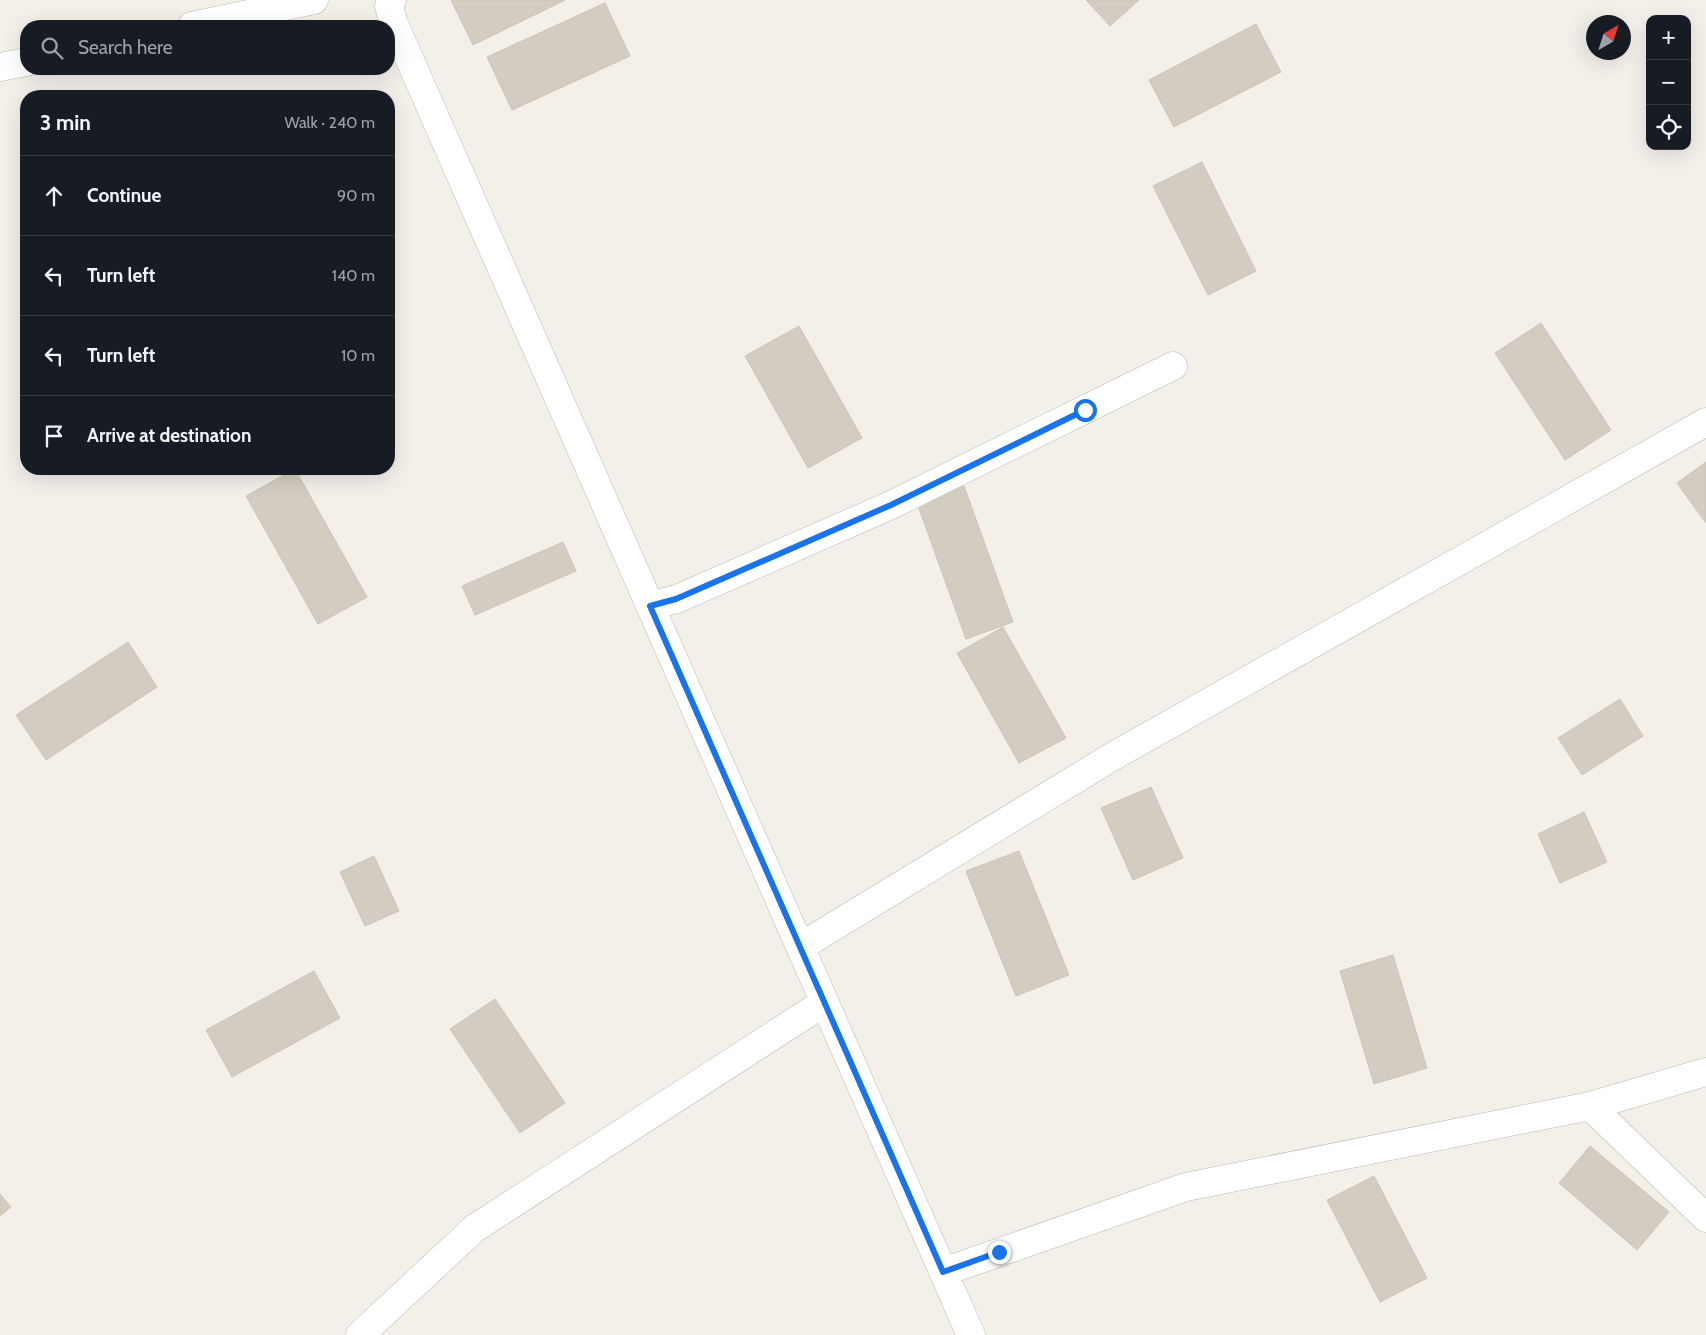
<!DOCTYPE html>
<html lang="en">
<head>
<meta charset="utf-8">
<style>
	body { margin:0; font-family:Cabin,sans-serif; background:#242831; color:#f1f3f6 }
	.controls { position:absolute; right:15px; top:15px; display:grid; overflow:hidden; border-radius:10px; box-shadow:0 5px 20px #0002 }
	.controls button { width:45px; height:45px; display:grid; place-items:center; padding:0; border:0; border-bottom:1px solid #363941; background:#171b24; color:#f1f3f6; font:25px sans-serif }
	.compass { position:absolute; left:1586px; top:15px; width:45px; height:45px; border-radius:50%; background:#171b24; box-shadow:0 5px 20px #0002; rotate:39deg }
	.stop { position:absolute; width:15px; height:15px; margin:-11px; border:4px solid #1a73e8; border-radius:50%; background:#fff }
	.stop.end { background:#1a73e8; border-color:#fff; box-shadow:0 1px 5px #0008 }
	.list { margin:0; padding:0; list-style:none }
	h2 { display:flex; justify-content:space-between; align-items:center; height:65px; margin:0; padding:0 20px; font-size:21px }
	h2 small { font-size:16px; font-weight:400; color:#9ea1a6 }
	.list li { display:grid; grid-template-columns:32px 1fr auto; gap:15px; align-items:center; box-sizing:border-box; height:80px; padding:0 20px; border-top:1px solid #363941 }
	.list b { display:block; font-size:19px; white-space:nowrap }
	.list em { font-size:16px; font-style:normal; color:#9ea1a6 }
	.icon { flex:none; width:28px; height:28px; fill:none; stroke:currentColor; stroke-width:2; stroke-linecap:round; stroke-linejoin:round }
	.map { position:relative; flex:none; width:1706px; height:1335px; overflow:hidden }
	.search { position:absolute; background:#171b24; box-shadow:0 5px 20px #0002; left:20px; top:20px; width:375px; height:55px; display:flex; align-items:center; gap:12px; box-sizing:border-box; padding:0 18px; border-radius:20px; color:#9ea1a6; font-size:19px }
	.panel { position:absolute; background:#171b24; box-shadow:0 5px 20px #0002; left:20px; top:90px; width:375px; height:385px; border-radius:20px }
	.map>svg:first-child { display:block }
	.building { fill:#d4ccc0; stroke:#cec4b4 }
	.lines { fill:none; stroke-linecap:round; stroke-linejoin:round }
	.minor-casing { stroke:#beb8ad; stroke-width:29 }
	.minor { stroke:#fff; stroke-width:28 }
	.route { stroke:#1a73e8; stroke-width:6 }
</style>
</head>
<body>
<div class="map">
<svg width="1706" height="1335" viewBox="0 0 1706 1335">
	<rect width="100%" height="100%" fill="#f3f0ea"/>
	<!-- building -->
	<path class="building" d="M451 0H565L473 45Z
		M1086 0H1139L1110 26Z
		M605 3 630 56 512 110 487 57Z
		M1256 24 1281 72 1174 127 1149 80Z
		M1202 162 1256 271 1208 295 1153 186Z
		M1541 323 1611 430 1565 460 1495 353Z
		M799 326 862 438 808 468 745 356Z
		M1706 462V523L1677 483Z
		M295 469 367 597 318 624 246 496Z
		M964 486 1013 622 966 639 917 503Z
		M563 542 576 571 475 615 462 586Z
		M1003 627 1066 738 1019 763 957 653Z
		M128 642 157 687 46 760 16 715Z
		M1620 699 1643 736 1582 775 1558 738Z
		M1151 787 1183 858 1133 880 1101 808Z
		M1584 812 1607 862 1560 883 1538 834Z
		M1019 851 1069 975 1016 996 966 871Z
		M374 856 399 911 365 926 340 872Z
		M1393 955 1427 1068 1374 1084 1340 971Z
		M314 971 340 1018 232 1077 206 1030Z
		M495 999 565 1103 520 1133 450 1029Z
		M1590 1146 1669 1212 1637 1250 1559 1183Z
		M1374 1176 1427 1278 1380 1302 1327 1200Z
		M0 1194 11 1207 0 1216Z"/>
	<g class="lines">
		<defs>
			<path id="minor" d="M392 0 389 6 394 24 971 1335
				M192 26 314 0
				M0 67 26 62
				M650 606 677 599 891 505 1173 366
				M800 947 1110 758 1706 422
				M1590 1106 1706 1218
				M943 1272 1186 1187 1590 1106 1706 1072
				M360 1335 475 1228 825 1002"/>
		</defs>
		<!-- minor casing -->
		<use href="#minor" class="minor-casing"/>
		<!-- minor -->
		<use href="#minor" class="minor"/>
	</g>
	<g class="lines">
		<!-- route -->
		<path class="route" d="M999 1252 943 1272 650 606 676 599 891 505 1085 410"/>
	</g>
</svg>
<div class="controls">
<button>+</button>
<button>−</button>
<button><svg class="icon" aria-label="locate" viewBox="0 0 24 24"><circle cx="12" cy="12" r="6"/><path d="M12 2v4M12 18v4M2 12h4M18 12h4"/></svg></button>
</div>
<svg class="compass" viewBox="-18 -18 36 36"><path d="M0-13l5 13h-10z" fill="#e53935"/><path d="M0 13l5-13h-10z" fill="#9ea1a6"/></svg>
<div class="stop" style="left:1085px;top:410px"></div>
<div class="stop end" style="left:999px;top:1252px"></div>
<div class="search"><svg class="icon" aria-label="search" viewBox="0 0 24 24"><circle cx="10" cy="10" r="6"/><path d="M15 15l6 6"/></svg>Search here</div>
<section class="panel">
<h2>3 min<small>Walk · 240 m</small></h2>
<ul class="list">
<li><svg class="icon" aria-label="ahead" viewBox="0 0 24 24"><path d="M12 20V5M6 11l6-6 6 6"/></svg><div><b>Continue</b></div><em>90 m</em></li>
<li><svg class="icon" aria-label="left" viewBox="0 0 24 24"><path d="M17 20v-9H6M10 6l-5 5 5 5"/></svg><div><b>Turn left</b></div><em>140 m</em></li>
<li><svg class="icon" aria-label="left" viewBox="0 0 24 24"><path d="M17 20v-9H6M10 6l-5 5 5 5"/></svg><div><b>Turn left</b></div><em>10 m</em></li>
<li><svg class="icon" aria-label="arrive" viewBox="0 0 24 24"><path d="M6 21V4h12l-3 4 3 4H6"/></svg><div><b>Arrive at destination</b></div></li>
</ul>
</section>
</div>
</body>
</html>
